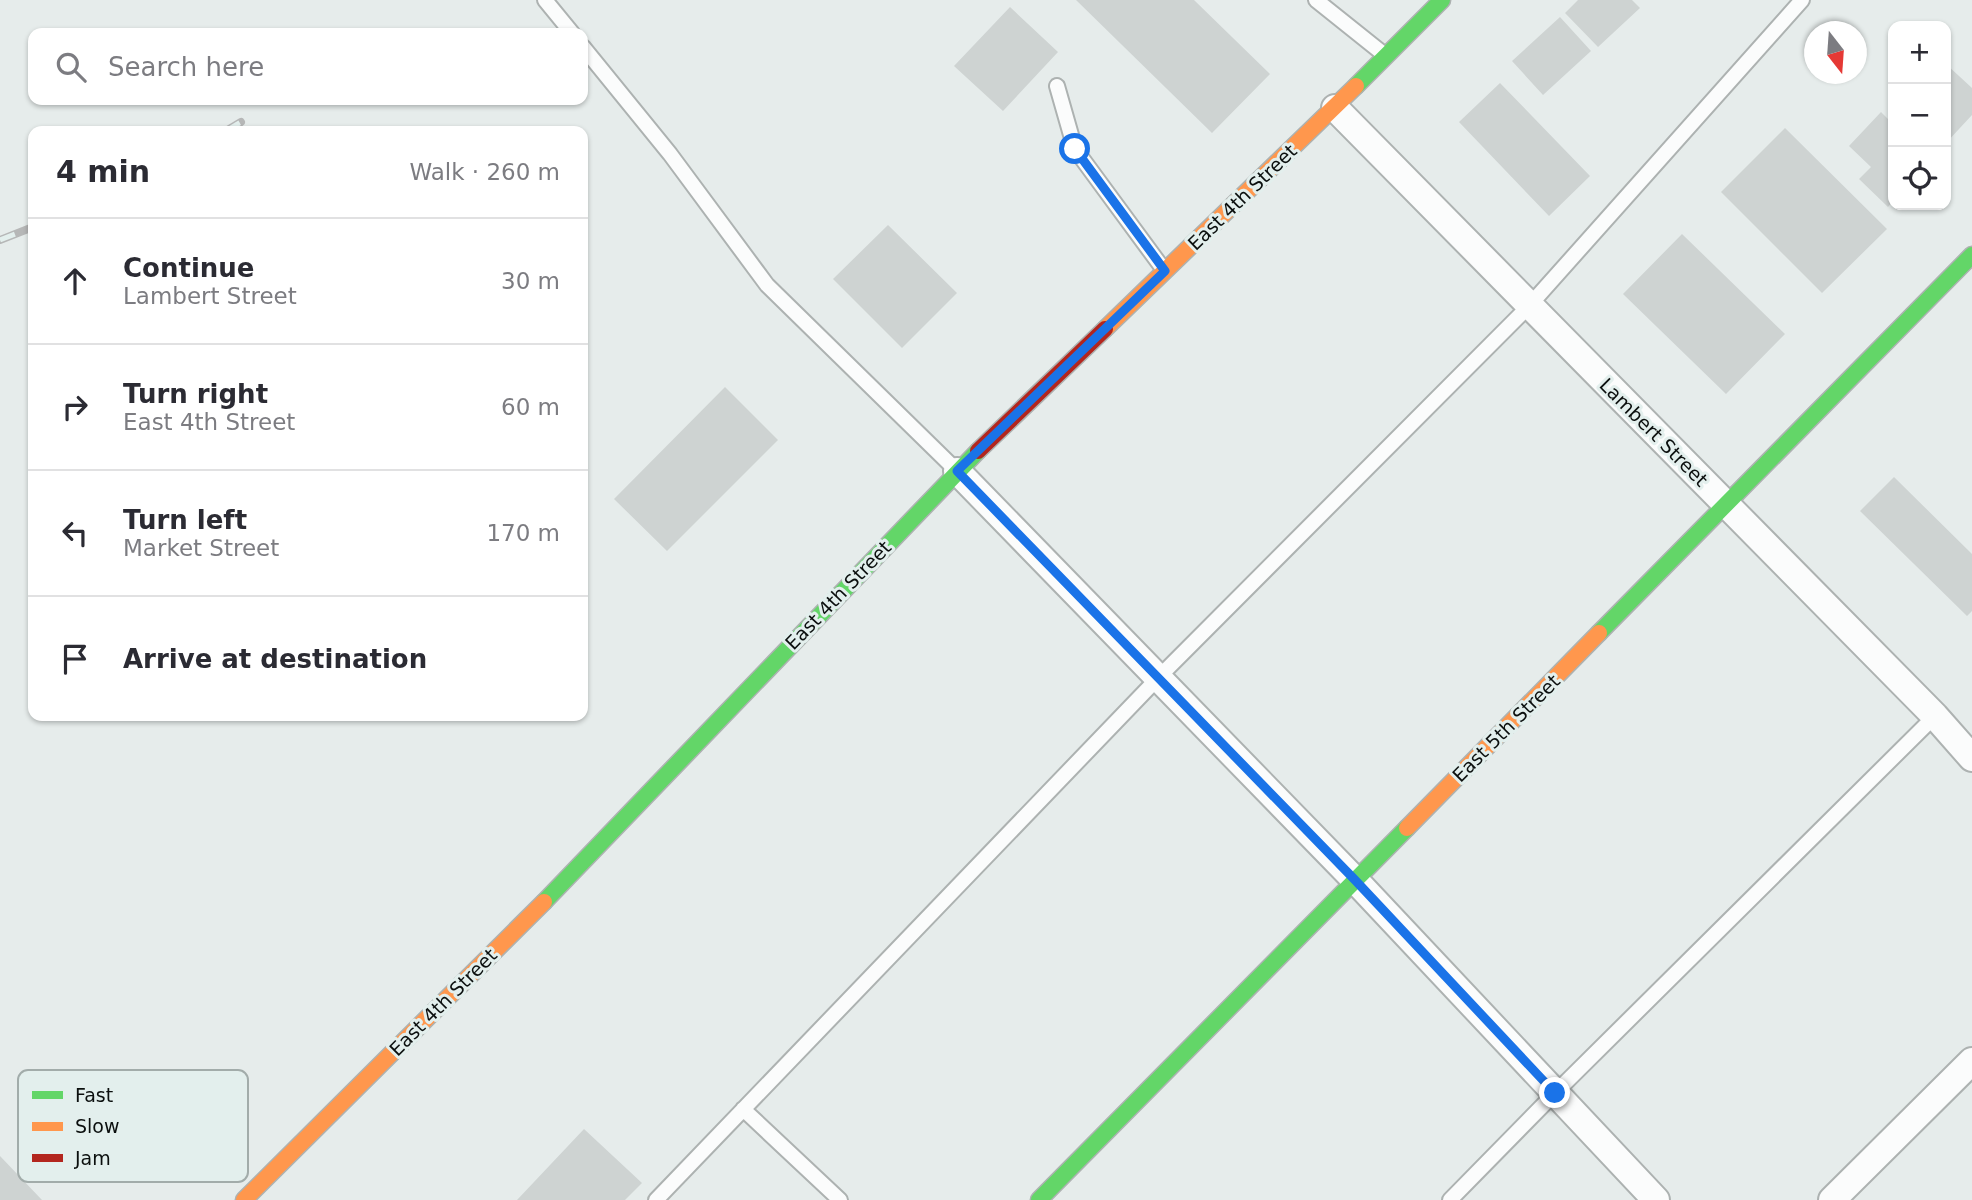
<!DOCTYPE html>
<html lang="en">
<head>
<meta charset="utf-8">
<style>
	body { margin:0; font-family:"DejaVu Sans",sans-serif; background:#f2f2f3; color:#2b2b33 }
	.controls { position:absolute; right:21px; top:21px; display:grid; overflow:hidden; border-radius:14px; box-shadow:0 2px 5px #0004 }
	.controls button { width:63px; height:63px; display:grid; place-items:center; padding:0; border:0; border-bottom:2px solid #e1e1e2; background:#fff; color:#2b2b33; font:35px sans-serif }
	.compass { position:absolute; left:1804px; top:21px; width:63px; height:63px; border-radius:50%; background:#fff; box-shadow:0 2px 5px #0004; rotate:163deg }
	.stop { position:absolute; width:21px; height:21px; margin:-16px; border:5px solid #1a73e8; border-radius:50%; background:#fff }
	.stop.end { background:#1a73e8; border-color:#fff; box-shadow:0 2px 7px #0008 }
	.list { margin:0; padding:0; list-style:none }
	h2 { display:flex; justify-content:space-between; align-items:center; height:91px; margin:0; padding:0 28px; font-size:30px }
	h2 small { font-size:23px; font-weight:400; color:#7c7c81 }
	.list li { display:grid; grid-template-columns:46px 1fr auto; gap:21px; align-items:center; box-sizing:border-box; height:126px; padding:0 28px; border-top:2px solid #e1e1e2 }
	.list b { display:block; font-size:26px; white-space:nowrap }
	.list p { margin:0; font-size:23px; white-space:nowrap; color:#7c7c81 }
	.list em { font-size:23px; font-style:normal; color:#7c7c81 }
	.icon { flex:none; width:38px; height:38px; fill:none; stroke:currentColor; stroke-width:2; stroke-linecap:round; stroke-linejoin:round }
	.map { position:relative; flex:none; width:1972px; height:1200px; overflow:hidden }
	.search { position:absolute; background:#fff; box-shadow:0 2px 5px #0004; left:28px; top:28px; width:560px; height:77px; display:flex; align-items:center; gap:18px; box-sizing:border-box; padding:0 24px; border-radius:14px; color:#7c7c81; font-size:26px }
	.panel { position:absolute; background:#fff; box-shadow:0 2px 5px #0004; left:28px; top:126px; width:560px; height:595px; border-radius:14px }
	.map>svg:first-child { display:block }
	.building { fill:#ced3d2 }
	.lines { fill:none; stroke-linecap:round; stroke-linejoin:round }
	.lane-casing { stroke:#adb2b1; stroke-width:18 }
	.street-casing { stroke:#adb2b1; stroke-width:30 }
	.fast-casing { stroke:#adb2b1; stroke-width:19 }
	.slow-casing { stroke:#adb2b1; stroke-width:19 }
	.jam-casing { stroke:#adb2b1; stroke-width:19 }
	.lane { stroke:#fbfcfc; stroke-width:14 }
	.street { stroke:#fbfcfc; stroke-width:26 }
	.fast { stroke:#63d668; stroke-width:16 }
	.slow { stroke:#ff974d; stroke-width:16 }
	.jam { stroke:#b3261e; stroke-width:16 }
	.rail-casing { stroke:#b6b7b7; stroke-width:8 }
	.rail { stroke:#e3efed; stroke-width:5; stroke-dasharray:16; stroke-linecap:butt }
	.route { stroke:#1a73e8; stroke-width:9 }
	.labels { text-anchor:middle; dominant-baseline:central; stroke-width:6; stroke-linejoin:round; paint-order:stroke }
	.street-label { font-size:19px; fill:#0b0f0e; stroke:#e3efed }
	.key { fill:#e3efed; stroke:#a2acaa; stroke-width:2 }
	.key-label { font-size:19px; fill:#0b0f0e }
</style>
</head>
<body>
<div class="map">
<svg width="1972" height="1200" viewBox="0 0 1972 1200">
	<rect width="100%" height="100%" fill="#e6eceb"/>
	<!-- building -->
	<path class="building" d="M1076 0H1194L1270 74 1212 133Z
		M1578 0H1632L1640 8 1598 47 1565 13Z
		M1010 7 1058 52 1003 111 954 66Z
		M1560 17 1591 51 1543 95 1512 61Z
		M1946 64 1972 88V115L1946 143Z
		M1500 83 1590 176 1549 216 1459 122Z
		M1881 112 1893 124V201L1888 207 1859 179 1871 167 1849 146Z
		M1785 128 1887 229 1822 293 1721 192Z
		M888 225 957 293 902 348 833 279Z
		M1682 234 1785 334 1726 394 1623 294Z
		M725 387 778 440 667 551 614 499Z
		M1894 477 1972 554V611L1967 616 1860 511Z
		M584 1129 642 1183 625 1200H517Z
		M0 1156 42 1200H0Z"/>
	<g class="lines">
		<defs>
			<path id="lane" d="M545 0 572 33
				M1316 0 1386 56
				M583 47 670 154 767 285 956 470
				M1057 86 1075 149 1164 270
				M743 1109 840 1200
				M656 1200 1158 678 1529 306 1802 0
				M1450 1200 1555 1093 1935 716"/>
			<path id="street" d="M1335 108 1935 716 1972 758
				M957 471 1355 880 1656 1200
				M1832 1200 1972 1061"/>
			<path id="fast" d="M1356 86 1442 0
				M1599 633 1972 255
				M544 902 978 451
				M1039 1200 1407 828"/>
			<path id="slow" d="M1105 329 1356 86
				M1407 828 1599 633
				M244 1200 544 902"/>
			<path id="jam" d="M978 451 1105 329"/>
		</defs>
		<!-- lane casing -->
		<use href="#lane" class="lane-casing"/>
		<!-- street casing -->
		<use href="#street" class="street-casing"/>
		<!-- fast casing -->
		<use href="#fast" class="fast-casing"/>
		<!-- slow casing -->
		<use href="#slow" class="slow-casing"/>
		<!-- jam casing -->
		<use href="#jam" class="jam-casing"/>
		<!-- lane -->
		<use href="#lane" class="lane"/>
		<!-- street -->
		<use href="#street" class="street"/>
		<!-- fast -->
		<use href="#fast" class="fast"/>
		<!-- slow -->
		<use href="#slow" class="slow"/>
		<!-- jam -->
		<use href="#jam" class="jam"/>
		<defs>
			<path id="rail" d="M226 131 241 122
				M0 240 33 227"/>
		</defs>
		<!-- rail casing -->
		<use href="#rail" class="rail-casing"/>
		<!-- rail -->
		<use href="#rail" class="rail"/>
	</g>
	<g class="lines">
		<!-- route -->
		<path class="route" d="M1075 149 1165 271 957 471 1355 880 1555 1093"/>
	</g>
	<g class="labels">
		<!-- street labels -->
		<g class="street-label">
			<text transform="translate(1242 197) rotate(-44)">East 4th Street</text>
			<text transform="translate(1654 432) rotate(45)">Lambert Street</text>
			<text transform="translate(838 595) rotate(-46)">East 4th Street</text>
			<text transform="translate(1506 728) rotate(-45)">East 5th Street</text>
			<text transform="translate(443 1002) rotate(-45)">East 4th Street</text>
		</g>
	</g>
	<!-- legend -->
	<rect x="18" y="1070" width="230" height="112" rx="10" class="key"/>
	<rect x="32" y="1091" width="31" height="8" fill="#63d668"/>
	<rect x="32" y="1122" width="31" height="9" fill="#ff974d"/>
	<rect x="32" y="1154" width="31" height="8" fill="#b3261e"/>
	<g class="key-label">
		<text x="75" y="1102">Fast</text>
		<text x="75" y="1133">Slow</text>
		<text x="75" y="1165">Jam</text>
	</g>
</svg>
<div class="controls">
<button>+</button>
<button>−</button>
<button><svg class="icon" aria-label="locate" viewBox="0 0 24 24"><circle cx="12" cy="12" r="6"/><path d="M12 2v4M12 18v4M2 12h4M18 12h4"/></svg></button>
</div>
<svg class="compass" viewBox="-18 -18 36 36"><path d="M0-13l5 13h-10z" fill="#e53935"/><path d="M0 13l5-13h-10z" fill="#7c7c81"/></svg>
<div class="stop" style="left:1075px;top:149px"></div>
<div class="stop end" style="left:1555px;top:1093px"></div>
<div class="search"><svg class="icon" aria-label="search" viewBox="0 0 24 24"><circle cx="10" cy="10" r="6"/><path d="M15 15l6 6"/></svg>Search here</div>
<section class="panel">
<h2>4 min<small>Walk · 260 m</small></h2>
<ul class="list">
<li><svg class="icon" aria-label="ahead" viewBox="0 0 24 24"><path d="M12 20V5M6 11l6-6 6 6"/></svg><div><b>Continue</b><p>Lambert Street</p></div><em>30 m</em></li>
<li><svg class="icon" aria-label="right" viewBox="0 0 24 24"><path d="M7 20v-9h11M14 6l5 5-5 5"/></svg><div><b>Turn right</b><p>East 4th Street</p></div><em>60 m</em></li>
<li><svg class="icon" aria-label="left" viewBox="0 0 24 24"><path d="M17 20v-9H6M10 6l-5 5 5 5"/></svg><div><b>Turn left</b><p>Market Street</p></div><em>170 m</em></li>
<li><svg class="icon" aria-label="arrive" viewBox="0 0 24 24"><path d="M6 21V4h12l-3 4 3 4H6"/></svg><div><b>Arrive at destination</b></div></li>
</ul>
</section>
</div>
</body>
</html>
